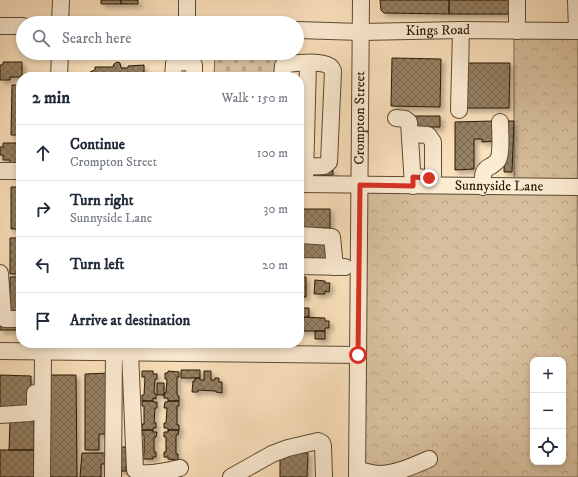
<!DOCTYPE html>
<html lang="en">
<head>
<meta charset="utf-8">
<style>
	body { margin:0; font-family:"IM FELL DW Pica",serif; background:#f6f6f7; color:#1f2937 }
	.controls { position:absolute; right:12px; bottom:12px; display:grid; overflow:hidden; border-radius:8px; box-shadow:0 2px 6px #0003 }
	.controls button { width:36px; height:36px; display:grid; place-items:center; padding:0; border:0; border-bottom:1px solid #e0e1e3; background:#fff; color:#1f2937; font:20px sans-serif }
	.stop { position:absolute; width:12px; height:12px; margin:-9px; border:3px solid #d93025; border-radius:50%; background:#fff }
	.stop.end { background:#d93025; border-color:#fff; box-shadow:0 1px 4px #0008 }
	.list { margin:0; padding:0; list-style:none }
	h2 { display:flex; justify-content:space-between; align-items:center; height:52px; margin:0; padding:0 16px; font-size:17px }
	h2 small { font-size:13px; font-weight:400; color:#747a83 }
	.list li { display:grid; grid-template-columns:26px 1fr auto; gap:12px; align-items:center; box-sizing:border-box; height:56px; padding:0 16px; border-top:1px solid #e0e1e3 }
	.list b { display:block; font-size:15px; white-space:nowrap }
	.list p { margin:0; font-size:13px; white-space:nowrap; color:#747a83 }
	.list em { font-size:13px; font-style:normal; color:#747a83 }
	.icon { flex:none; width:22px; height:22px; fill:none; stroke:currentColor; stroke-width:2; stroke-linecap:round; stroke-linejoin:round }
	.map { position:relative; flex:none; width:578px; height:477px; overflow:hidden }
	.search { position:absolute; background:#fff; box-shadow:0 2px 6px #0003; left:16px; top:16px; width:288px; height:44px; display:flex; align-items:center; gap:10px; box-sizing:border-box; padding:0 14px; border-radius:22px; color:#747a83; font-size:15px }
	.panel { position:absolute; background:#fff; box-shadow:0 2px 6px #0003; left:16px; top:72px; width:288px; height:276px; border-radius:16px }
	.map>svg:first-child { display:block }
	.cemetery { fill:url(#cemetery-stones); stroke:#7f6b50 }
	.park { fill:url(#park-crowns); stroke:#7f6b50; fill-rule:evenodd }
	.building { fill:url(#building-cross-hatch); stroke:#271702; filter:url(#shadow) }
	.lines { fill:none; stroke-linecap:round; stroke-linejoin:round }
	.minor-casing { stroke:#5c4a31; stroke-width:18 }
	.minor { stroke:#fcecd4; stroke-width:16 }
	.route { stroke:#d93025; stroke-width:5 }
	.labels { text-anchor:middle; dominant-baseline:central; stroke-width:4; stroke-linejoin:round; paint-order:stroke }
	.street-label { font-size:14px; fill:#271702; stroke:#fcecd4 }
</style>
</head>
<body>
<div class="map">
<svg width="578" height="477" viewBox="0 0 578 477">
	<defs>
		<pattern id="cemetery-stones" width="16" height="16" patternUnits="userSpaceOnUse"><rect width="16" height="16" fill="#d7bf9d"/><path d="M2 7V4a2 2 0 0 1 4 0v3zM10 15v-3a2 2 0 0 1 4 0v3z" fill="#b9a386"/></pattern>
		<pattern id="park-crowns" width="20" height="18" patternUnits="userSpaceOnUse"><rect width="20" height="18" fill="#d7bf9d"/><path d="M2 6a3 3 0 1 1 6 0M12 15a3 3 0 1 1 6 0" fill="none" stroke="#b9a386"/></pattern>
		<pattern id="building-cross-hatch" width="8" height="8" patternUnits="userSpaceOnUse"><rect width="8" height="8" fill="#958063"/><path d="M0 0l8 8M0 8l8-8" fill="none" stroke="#7a684f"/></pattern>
		<filter id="shadow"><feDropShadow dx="3.5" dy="3.5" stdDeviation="2" flood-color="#0004"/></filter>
	</defs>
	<rect width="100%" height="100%" fill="#fbe1bd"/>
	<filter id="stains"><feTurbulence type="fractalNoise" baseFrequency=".005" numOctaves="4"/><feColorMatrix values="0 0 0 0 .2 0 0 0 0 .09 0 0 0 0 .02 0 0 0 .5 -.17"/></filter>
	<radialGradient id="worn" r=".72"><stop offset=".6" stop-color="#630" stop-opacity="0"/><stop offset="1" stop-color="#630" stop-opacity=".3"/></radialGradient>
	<!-- cemetery -->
	<path class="cemetery" d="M215 53H277V77H214Z"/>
	<!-- park -->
	<path class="park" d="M514 31 578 32 577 264 578 267V477H357L360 185 514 188ZM533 360H563V462H533Z"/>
	<!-- building -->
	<path class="building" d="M101 0H121V4H101Z
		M121 0H138V4H121Z
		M380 0H449V14L384 13 381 10Z
		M449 0H512V14H449Z
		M392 58 441 59 440 107 391 106Z
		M3 62H22V77H10V80H0V65H3Z
		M117 62 120 63 121 68H128V66L144 65V77H91L90 72 95 70V67H113L114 64Z
		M464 63H510L509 108H464Z
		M12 85H21V135H11Z
		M413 116H440V127H412Z
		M494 121V141L482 142V139H474V169L455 170V122Z
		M505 121H514L512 172H504Z
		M3 143H21V164H10V160H3V155H0V147H3Z
		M314 170H333V175L314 176Z
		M11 187H21V229H11Z
		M299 209H330V228H299Z
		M299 237H330V262H299Z
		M10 238H21V274H10Z
		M10 277H21V312H10Z
		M299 277H306V297H299Z
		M315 280 325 281V283H330L329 292 325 291V294H314Z
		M299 308H309V317H299Z
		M299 317 325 318V321H329V328H325V331H299Z
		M0 322H21V330H0Z
		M315 331H325V339H315Z
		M181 370H200V378H181Z
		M142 371H153V374H157V379H155L154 393 156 394V399L153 398V401H142V395H144L145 377H142Z
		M168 371 179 372V377H177V395L179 396V401H168V398H164V393H166L167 379H165V373H168Z
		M204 371H211V380H215V378H219V382H222V393L216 392V391L198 390V392H192L193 381H195V378H200V380H204Z
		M111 373V434H99V450H85V374Z
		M0 375 31 376V407L0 410Z
		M46 375H76L77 477H46Z
		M157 383H164V395H157Z
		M142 401H153V402H157V408H155L154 423H156V428H153V430H142V424H144V406H142Z
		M168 401H179V406H177V425H179V430H168V428H164V423H166L167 408H164L165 402H168Z
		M10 420H34V450H9Z
		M142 430H153V432H157L156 437H154V452H156V457H153V459H142V454H144V435H142Z
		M168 430H179L178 435H176V454H178V460L168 459V457H164V452H166V437H164V432H168Z
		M117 447H127L126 471H117Z
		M0 450H34V477H0Z
		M280 452 308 453 307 477H280Z
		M82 453H106V464H101V477H80Z"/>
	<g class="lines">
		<defs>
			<g id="minor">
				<path d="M576 0 577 31"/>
				<path d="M60 23 61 0"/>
				<path d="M187 23V0"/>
				<path d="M0 26H23"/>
				<path id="s1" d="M297 30 361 32 461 30 578 31"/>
				<path d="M517 31V0"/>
				<path d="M59 77 60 53"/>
				<path d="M173 77 174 64C179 62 190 61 194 65V77"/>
				<path d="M282 77 283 66C291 62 322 61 329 66 332 67 332 69 333 71L329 162 324 166 299 167"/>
				<path d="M459 110 461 30"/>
				<path d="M396 118 405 119 409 122 413 186"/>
				<path d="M410 134 428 135 433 142V175L429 178 413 177"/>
				<path d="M0 171H21"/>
				<path d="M305 177 308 63"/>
				<path id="s2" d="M299 184 578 187"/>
				<path d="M483 187C483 178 481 170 491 166 494 164 496 163 498 160 502 152 500 132 500 122"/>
				<path d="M299 235 332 237 335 267"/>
				<path d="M299 266 345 267"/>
				<path d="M0 273 3 316 5 319H21"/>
				<path d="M0 351 358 355"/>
				<path d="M130 352 135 470C144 477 167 471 180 468"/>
				<path d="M0 415 31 413 35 408V393"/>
				<path d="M357 470C364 471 371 473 378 474 396 474 413 466 429 459"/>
				<path d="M42 477 43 352"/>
				<path d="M113 477 114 352"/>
				<path d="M231 477 272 454 288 448 318 441 322 443 323 446 324 477"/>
				<path id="s3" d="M357 477 361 0"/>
			</g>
		</defs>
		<!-- minor casing -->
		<use href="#minor" class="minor-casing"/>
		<!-- minor -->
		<use href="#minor" class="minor"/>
	</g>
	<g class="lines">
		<!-- route -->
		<path class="route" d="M358 355 360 185 413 186V177L429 178"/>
	</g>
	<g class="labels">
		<!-- street labels -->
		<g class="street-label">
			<text stroke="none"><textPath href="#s1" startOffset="141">Kings Road</textPath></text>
			<text stroke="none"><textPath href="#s3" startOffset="359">Crompton Street</textPath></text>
			<text stroke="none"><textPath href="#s2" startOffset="200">Sunnyside Lane</textPath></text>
		</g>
	</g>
	<rect width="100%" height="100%" filter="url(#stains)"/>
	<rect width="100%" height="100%" fill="url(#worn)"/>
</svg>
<div class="controls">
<button>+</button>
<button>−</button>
<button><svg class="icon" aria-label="locate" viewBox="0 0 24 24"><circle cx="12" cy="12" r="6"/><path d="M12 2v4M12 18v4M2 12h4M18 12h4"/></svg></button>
</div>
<div class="stop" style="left:358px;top:355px"></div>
<div class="stop end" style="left:429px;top:178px"></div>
<div class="search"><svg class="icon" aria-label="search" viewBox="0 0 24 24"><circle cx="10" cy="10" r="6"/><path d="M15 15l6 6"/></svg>Search here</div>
<section class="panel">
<h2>2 min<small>Walk · 150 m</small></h2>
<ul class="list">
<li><svg class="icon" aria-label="ahead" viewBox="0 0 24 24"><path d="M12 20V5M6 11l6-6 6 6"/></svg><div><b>Continue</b><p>Crompton Street</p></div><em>100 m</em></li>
<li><svg class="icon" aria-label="right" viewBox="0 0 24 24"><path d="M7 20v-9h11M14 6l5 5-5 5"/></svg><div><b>Turn right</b><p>Sunnyside Lane</p></div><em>30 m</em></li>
<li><svg class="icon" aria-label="left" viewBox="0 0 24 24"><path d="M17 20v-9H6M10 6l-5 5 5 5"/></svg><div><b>Turn left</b></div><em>20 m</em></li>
<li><svg class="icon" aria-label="arrive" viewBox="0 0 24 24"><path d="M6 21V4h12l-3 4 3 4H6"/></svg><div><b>Arrive at destination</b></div></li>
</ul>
</section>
</div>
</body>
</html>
